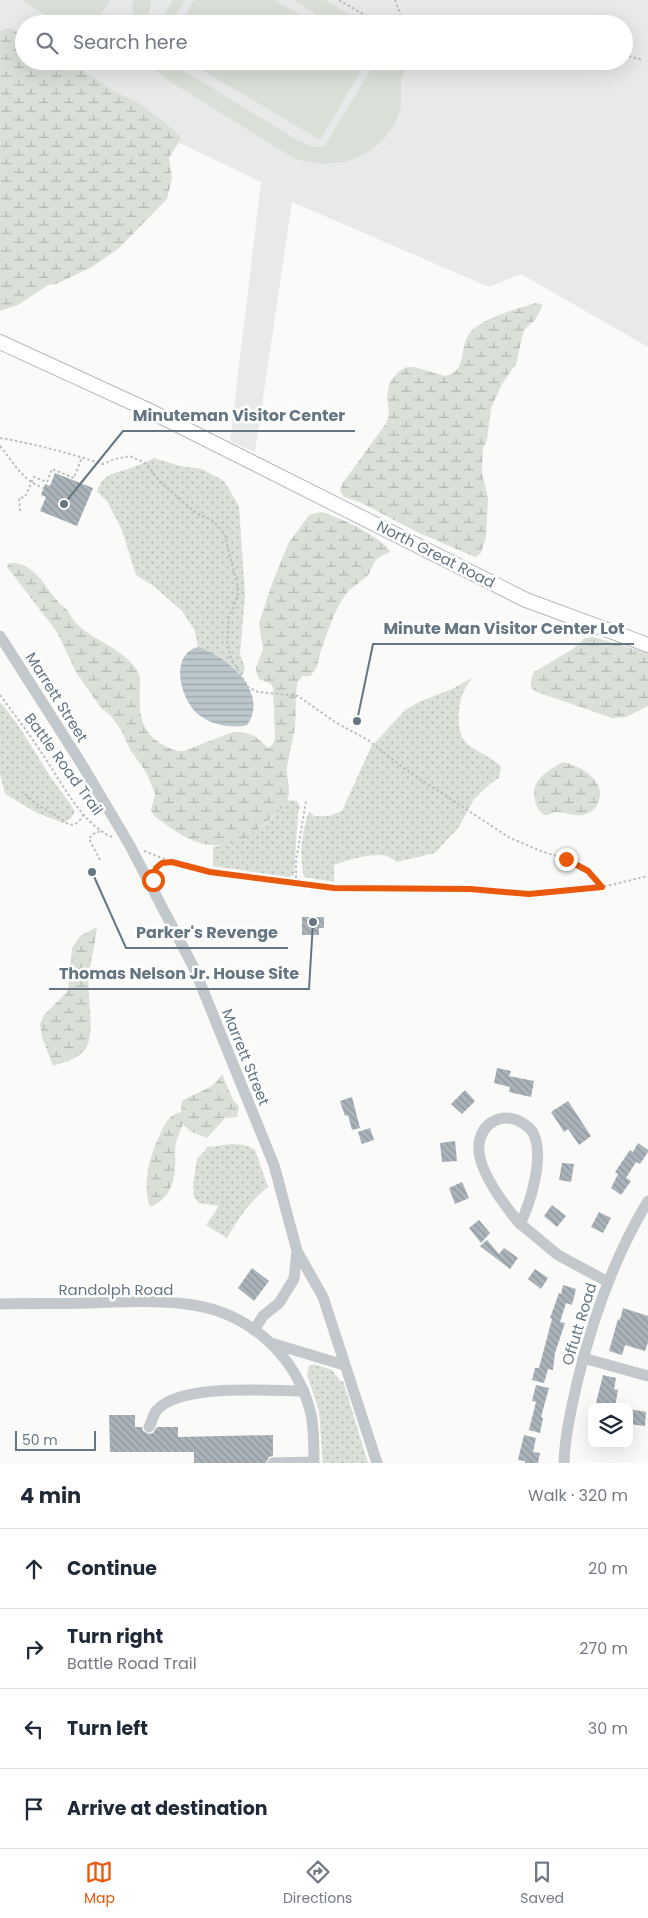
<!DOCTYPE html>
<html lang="en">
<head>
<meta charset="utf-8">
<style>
	body { margin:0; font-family:Poppins,sans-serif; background:#f2f2f3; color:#1f2937 }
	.controls { position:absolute; right:15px; bottom:15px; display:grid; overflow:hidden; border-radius:10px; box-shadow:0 5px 20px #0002 }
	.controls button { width:45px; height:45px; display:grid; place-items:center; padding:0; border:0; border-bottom:1px solid #e0e1e3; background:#fff; color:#1f2937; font:25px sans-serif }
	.scale { position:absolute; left:15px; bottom:12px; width:81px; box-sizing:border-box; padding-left:5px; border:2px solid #657683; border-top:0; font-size:14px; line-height:18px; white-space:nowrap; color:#657683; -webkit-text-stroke:4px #fff; paint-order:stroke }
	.stop { position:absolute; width:15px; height:15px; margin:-11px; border:4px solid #ea580c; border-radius:50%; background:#fff }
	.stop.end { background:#ea580c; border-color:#fff; box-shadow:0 1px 5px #0008 }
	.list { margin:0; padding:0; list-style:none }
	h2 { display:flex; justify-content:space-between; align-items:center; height:65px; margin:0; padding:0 20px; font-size:21px }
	h2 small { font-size:16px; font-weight:400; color:#747a83 }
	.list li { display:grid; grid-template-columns:32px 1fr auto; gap:15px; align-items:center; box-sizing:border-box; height:80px; padding:0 20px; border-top:1px solid #e0e1e3 }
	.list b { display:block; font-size:19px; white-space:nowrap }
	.list p { margin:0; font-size:16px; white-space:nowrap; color:#747a83 }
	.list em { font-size:16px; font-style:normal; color:#747a83 }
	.icon { flex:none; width:28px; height:28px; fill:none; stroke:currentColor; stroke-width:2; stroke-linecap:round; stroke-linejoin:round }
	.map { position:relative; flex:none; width:648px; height:1463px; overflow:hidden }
	.search { position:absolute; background:#fff; box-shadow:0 5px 20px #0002; left:15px; right:15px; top:15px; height:55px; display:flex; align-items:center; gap:12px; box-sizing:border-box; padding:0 18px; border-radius:28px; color:#747a83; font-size:19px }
	.sheet { height:385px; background:#fff }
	nav { display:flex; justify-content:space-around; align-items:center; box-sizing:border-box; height:70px; border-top:1px solid #e0e1e3; background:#fff; font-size:14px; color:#747a83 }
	nav a { display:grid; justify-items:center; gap:2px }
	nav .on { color:#ea580c }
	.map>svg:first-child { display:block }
	.built { fill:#e8e9e9; fill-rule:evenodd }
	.grass { fill:url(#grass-dots) }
	.wetland { fill:url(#wetland-marsh) }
	.garden { fill:#dadfd7 }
	.water { fill:url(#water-rules) }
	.building { fill:url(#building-back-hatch) }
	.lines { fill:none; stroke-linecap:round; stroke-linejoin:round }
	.major-casing { stroke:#b5babe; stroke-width:16 }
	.path { stroke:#bbbfc2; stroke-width:2; stroke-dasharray:2.5 2.5; stroke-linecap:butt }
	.minor { stroke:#c3c8cc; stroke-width:11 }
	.major { stroke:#fff; stroke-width:14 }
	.route { stroke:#ea580c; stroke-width:6 }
	.labels { text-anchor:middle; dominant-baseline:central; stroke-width:5; stroke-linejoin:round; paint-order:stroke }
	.street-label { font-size:15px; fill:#657683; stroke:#fff }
	.leader { fill:none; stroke:#657683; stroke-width:2 }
	.callout-dot { fill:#657683; stroke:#fff; stroke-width:2 }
	.callout-label { font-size:16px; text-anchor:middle; font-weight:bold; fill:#657683; stroke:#fff; stroke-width:5; stroke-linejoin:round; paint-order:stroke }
</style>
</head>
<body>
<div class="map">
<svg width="648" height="1463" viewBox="0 0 648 1463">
	<defs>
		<pattern id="grass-dots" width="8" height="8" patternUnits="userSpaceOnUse" patternTransform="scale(1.25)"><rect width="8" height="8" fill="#dadfd7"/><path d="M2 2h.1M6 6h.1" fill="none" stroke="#b4b9b4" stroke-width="1.8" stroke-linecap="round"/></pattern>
		<pattern id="wetland-marsh" width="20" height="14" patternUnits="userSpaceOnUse" patternTransform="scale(1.25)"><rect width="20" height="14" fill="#dadfd7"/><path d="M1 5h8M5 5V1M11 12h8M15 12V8" fill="none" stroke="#b4b9b4"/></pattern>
		<pattern id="water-rules" width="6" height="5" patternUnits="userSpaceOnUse" patternTransform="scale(1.25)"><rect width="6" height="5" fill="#bbc7cb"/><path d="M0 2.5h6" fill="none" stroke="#9ca6aa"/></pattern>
		<pattern id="building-back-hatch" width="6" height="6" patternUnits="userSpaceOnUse" patternTransform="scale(1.25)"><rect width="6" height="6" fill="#aab3b9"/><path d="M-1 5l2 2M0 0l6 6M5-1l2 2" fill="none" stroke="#8e969c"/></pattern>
	</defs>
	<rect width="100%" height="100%" fill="#fafaf8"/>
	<!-- built -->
	<path class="built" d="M0 0H648V347L521 274 489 287 292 202 255 452 230 441 261 182 60 86 0 48ZM24 24H624V61H24Z"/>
	<!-- grass -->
	<path class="grass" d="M154 458 180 466 202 469 224 481 239 506 245 596 240 654 245 668 242 676C228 663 217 653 198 647L195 631 183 612 155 587 136 575 122 530 107 501 97 492C103 474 112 474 128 469 137 466 146 462 154 458Z
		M472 678C470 682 466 686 464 691 458 701 456 730 464 740 473 752 491 755 501 767L499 778 490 784 474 799 459 827 435 853 397 862C394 860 390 857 387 856 374 852 347 860 334 865V882L304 877C299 854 302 832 309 811L314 816H329L342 811 371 747 394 722 405 710 419 702 452 689Z
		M0 702C20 725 34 751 50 776 58 788 68 799 75 812L71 818 63 823 37 813 5 794 0 774Z
		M287 800 297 801 300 807 298 813 294 875 289 877 213 866V847C246 840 267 828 287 800Z
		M232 1144 245 1145 255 1150 268 1187C252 1199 237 1220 227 1238L206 1225 219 1206 199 1203 194 1197 193 1185 197 1159 208 1147Z
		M314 1364 332 1370 340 1381H343L368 1463H323L319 1411 307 1374 309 1366Z"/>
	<!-- wetland -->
	<path class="wetland" d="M7 28 24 33V61H68L114 91 139 103 180 135V140L169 158 172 178 167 199 119 248 92 267 56 284 48 285 18 305 0 311V31Z
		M536 303 543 305 535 320 524 330 516 364 502 384 491 408 487 440 483 448 482 473 488 498 486 537 481 553 475 557 417 532 360 502 344 497 340 491 342 484 387 422 389 412 387 398 389 384 398 372 407 367H414L445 376C467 372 459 349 469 334 479 319 519 308 536 303Z
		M321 512C335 515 386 539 390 552 372 559 377 560 368 575 363 581 351 587 345 595 334 611 328 631 322 648 317 660 320 666 310 676H303L298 681C294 696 297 711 295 726 293 740 289 754 287 767 286 778 292 790 287 801 283 809 275 814 269 820 237 850 206 854 171 828 163 822 156 819 151 811L155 794 146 772 131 751 121 730 111 716 101 708 76 672 57 632 11 572 7 567 9 563C35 561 45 588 60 604 63 607 66 608 68 611 71 616 73 620 77 624 94 641 124 649 137 670 140 675 140 680 140 685 139 708 138 729 160 743 167 747 175 752 184 751L233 732C255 733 253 735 269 748L273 744 275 739 273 688 271 684 259 679 257 674 256 668 263 649 259 624 270 589 288 544 309 515Z
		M593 637 648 653V706L626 717 612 718 534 691C529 684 531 679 534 672L573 649 585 638Z
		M563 762C583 767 609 782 597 805 594 811 588 814 582 815 574 816 566 813 559 812 554 811 552 814 548 815 538 816 535 802 534 795 533 778 551 769 563 762Z
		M97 927C95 944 91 960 89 976 86 996 97 1036 84 1051 77 1059 62 1063 53 1066L42 1037 40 1024 44 1015 68 991 72 948 80 936Z
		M222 1074 233 1100 239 1107 237 1117 225 1118 207 1138 190 1131 183 1124C180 1131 175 1142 175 1150 176 1174 175 1197 150 1207 142 1184 149 1161 157 1141 163 1128 167 1115 181 1112L182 1101C196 1092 213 1090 222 1074Z"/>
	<!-- garden -->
	<path class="garden" d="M22 0H110L95 24H59Z
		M133 0H151L149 16V24H132Z
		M173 0H185L171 24H159Z
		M194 0H275L315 24H180Z
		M293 0H326L365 24H333Z
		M146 61H168L295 139 311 146 324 147 376 61H411L401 79V108L394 125 384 139 367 153 345 162 321 164 295 159 166 79Z
		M187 61H367L320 140Z"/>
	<!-- water -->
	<path class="water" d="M198 647C227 656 270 693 247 725 232 729 212 725 199 715 181 701 168 655 198 647Z"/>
	<!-- building -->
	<path class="building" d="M55 473 93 488 77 526 40 511 46 497 41 495 45 484 50 486Z
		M302 917H324V928H319V935H302Z
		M497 1068 511 1071 509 1076 534 1081 531 1097 509 1092 510 1087 494 1083Z
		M465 1090 475 1101 462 1114 451 1104Z
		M352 1097 360 1128 352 1130 348 1115 345 1116 340 1101Z
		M568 1101 591 1136 579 1145 568 1129 564 1132 551 1112Z
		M370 1128 374 1140 362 1144 358 1132Z
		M455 1141 457 1161 442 1162 440 1143Z
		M638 1143 648 1150V1152L640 1164 636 1162 626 1178 631 1181 621 1195 611 1188 618 1174 615 1172 630 1150 633 1152Z
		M562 1163 574 1164 571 1182 559 1180Z
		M462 1182 469 1198 455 1204 449 1188Z
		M552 1205 566 1216 557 1227 544 1216Z
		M599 1212 611 1218 603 1233 591 1227Z
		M479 1220 490 1233 481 1243 469 1228Z
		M487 1240 499 1254 504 1248 518 1258 510 1269 480 1246Z
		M252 1268 269 1281 254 1301 238 1288Z
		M535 1269 548 1278 541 1289 528 1279Z
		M563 1285 576 1289 572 1305 566 1303 560 1322 565 1323 555 1353 553 1370 548 1369 544 1383 532 1380 535 1368H539L552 1319 550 1318 559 1293 561 1294Z
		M623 1308 648 1316V1342L645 1351 625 1345 622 1355 609 1351 618 1319 620 1320Z
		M603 1375 616 1378 614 1389 618 1390 615 1407H595Z
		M536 1385 549 1388 541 1417 543 1418 540 1433 529 1430 536 1402 532 1401Z
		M629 1409 646 1412 645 1426 629 1424Z
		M109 1415H135V1427H142L143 1431 149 1434 153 1433 157 1427H178V1437L273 1435V1456L269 1457 266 1463H194V1452H110Z
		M524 1435 536 1438 533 1452 540 1453 538 1463H525V1461L518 1460Z"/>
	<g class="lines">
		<defs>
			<path id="major" d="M0 342 148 410 526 600 648 645"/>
		</defs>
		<!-- major casing -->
		<use href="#major" class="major-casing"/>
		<!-- path -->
		<path class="path" d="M339 0 380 24
			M395 0 404 24
			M624 55 643 60
			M444 61 445 62
			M0 438C36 444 68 453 103 464L115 459 130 456 147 464 159 481 196 513 212 520 224 533 237 583 238 595 229 617 227 642 231 658 248 687 258 692 298 696 335 722 368 740 405 769 510 838 541 851 566 859 588 871 602 887
			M0 446C14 463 21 479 43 488
			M20 511 19 498 25 497 34 477 47 482 52 469 74 478 82 457
			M0 695C14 714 28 732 41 752 60 779 81 824 112 837
			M25 794C37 806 45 809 59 817 62 819 65 823 69 824 76 827 81 819 84 814
			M144 851 175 863 210 871 334 888 470 889 529 894 602 887 648 876
			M100 860 89 839 93 834 101 831
			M156 870 162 863 170 862
			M296 883V861L306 801"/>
		<!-- minor -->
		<path class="minor" d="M0 636 81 763 129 844 194 968 274 1165 297 1251 323 1297 377 1463
			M520 1224C531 1202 544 1157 534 1135 532 1129 526 1125 521 1122 502 1112 482 1122 479 1144 476 1169 505 1206 520 1224L523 1226 558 1255 608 1282
			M0 1304C29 1303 58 1304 87 1303 120 1302 153 1300 186 1304 248 1311 296 1354 311 1414 314 1430 314 1447 314 1463
			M254 1330 263 1316 279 1303 294 1279 297 1251
			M271 1343 344 1365
			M583 1358 648 1376
			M149 1427C152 1422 153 1414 157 1410 182 1383 269 1391 304 1391
			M273 1463 314 1462
			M564 1463C565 1435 571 1410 577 1383 592 1320 614 1257 648 1201"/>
		<!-- major -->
		<use href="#major" class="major"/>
	</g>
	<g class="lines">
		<!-- route -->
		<path class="route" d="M153 880 156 868 162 863 172 862 210 872 334 888 470 889 529 894 602 887 588 871 566 859"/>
	</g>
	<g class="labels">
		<!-- street labels -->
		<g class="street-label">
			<text transform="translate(436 554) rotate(27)">North Great Road</text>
			<text transform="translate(57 697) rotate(58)">Marrett Street</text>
			<text transform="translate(64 764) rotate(54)">Battle Road Trail</text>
			<text transform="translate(246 1057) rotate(68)">Marrett Street</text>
			<text x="116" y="1289">Randolph Road</text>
			<text transform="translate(579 1324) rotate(-73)">Offutt Road</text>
		</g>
	</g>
	<!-- callouts -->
	<path class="leader" d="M64 504L123 431H355M357 721L373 644H634M92 872L126 948H288M313 922L309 989H49"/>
	<g class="callout-dot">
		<circle cx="64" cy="504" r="5"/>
		<circle cx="357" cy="721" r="5"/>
		<circle cx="92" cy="872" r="5"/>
		<circle cx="313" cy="922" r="5"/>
	</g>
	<g class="callout-label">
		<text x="239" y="421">Minuteman Visitor Center</text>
		<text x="504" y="634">Minute Man Visitor Center Lot</text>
		<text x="207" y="938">Parker's Revenge</text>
		<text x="179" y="979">Thomas Nelson Jr. House Site</text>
	</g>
</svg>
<div class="controls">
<button><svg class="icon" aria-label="layers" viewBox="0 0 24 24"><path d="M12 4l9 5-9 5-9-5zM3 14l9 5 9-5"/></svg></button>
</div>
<div class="scale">50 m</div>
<div class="stop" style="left:153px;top:880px"></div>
<div class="stop end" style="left:566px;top:859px"></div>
<div class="search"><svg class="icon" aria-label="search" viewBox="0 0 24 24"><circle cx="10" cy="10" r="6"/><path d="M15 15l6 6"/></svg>Search here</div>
</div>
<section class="sheet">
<h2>4 min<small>Walk · 320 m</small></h2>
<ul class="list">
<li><svg class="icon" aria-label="ahead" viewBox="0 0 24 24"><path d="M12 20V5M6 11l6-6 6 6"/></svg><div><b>Continue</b></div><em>20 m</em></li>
<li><svg class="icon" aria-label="right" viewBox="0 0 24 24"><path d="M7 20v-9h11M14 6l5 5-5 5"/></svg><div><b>Turn right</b><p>Battle Road Trail</p></div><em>270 m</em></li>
<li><svg class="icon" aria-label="left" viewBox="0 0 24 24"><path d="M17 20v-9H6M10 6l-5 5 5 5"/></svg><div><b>Turn left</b></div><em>30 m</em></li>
<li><svg class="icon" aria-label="arrive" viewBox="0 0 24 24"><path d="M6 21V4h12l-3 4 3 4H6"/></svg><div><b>Arrive at destination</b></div></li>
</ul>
</section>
<nav>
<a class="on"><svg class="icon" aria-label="map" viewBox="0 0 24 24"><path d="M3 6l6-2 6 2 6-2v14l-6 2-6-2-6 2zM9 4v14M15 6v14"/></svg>Map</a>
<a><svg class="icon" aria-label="directions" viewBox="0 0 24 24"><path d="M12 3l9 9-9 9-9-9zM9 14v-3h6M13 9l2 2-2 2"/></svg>Directions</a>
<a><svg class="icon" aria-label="saved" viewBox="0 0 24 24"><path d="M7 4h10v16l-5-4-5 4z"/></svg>Saved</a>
</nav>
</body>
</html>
